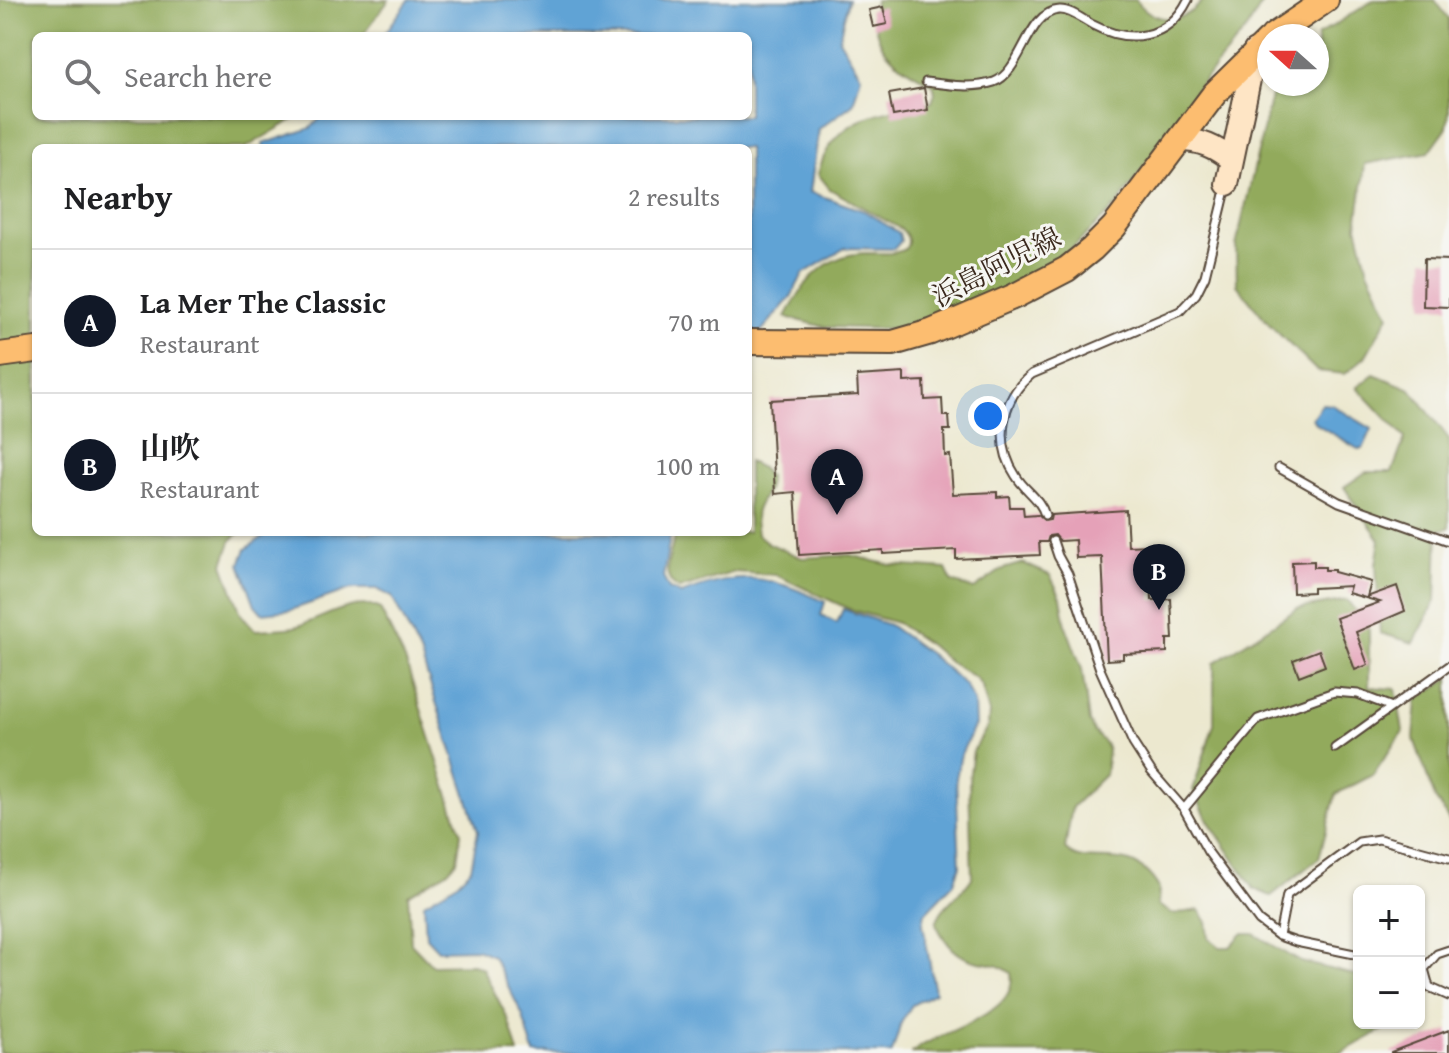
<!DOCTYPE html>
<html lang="en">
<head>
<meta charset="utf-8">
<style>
	body { margin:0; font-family:"Gentium Book Plus","Noto Serif JP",serif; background:#f2f2f2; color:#202124 }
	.controls { position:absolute; right:24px; bottom:24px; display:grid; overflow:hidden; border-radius:12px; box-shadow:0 2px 6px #0004 }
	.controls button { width:72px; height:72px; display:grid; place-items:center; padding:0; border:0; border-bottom:2px solid #e0e0e0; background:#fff; color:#202124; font:40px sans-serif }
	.compass { position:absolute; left:1257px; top:24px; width:72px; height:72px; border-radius:50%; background:#fff; box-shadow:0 2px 6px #0004; rotate:291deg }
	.you { position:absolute; left:988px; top:416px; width:28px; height:28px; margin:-20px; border:6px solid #fff; border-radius:50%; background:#1a73e8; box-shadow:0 0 0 12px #1a73e833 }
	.badge { display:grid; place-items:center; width:52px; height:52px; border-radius:50%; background:#111827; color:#fff; font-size:26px; font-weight:700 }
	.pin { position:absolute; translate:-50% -66px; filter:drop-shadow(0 2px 4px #0008) }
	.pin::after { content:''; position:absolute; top:42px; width:28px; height:24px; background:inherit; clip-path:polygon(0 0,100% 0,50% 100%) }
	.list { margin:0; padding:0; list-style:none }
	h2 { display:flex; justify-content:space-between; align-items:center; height:104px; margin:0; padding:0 32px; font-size:34px }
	h2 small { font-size:26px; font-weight:400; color:#757577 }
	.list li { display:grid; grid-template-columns:52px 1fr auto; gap:24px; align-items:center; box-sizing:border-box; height:144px; padding:0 32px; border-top:2px solid #e0e0e0 }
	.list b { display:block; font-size:30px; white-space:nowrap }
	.list p { margin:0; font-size:26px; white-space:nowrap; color:#757577 }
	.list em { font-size:26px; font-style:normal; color:#757577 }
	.icon { flex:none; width:44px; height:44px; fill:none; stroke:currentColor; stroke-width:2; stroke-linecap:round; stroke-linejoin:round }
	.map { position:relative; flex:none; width:1449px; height:1053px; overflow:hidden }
	.search { position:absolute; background:#fff; box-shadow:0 2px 6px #0004; left:32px; top:32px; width:720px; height:88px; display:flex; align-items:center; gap:20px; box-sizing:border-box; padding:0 28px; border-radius:12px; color:#757577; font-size:30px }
	.panel { position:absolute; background:#fff; box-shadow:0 2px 6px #0004; left:32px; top:144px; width:720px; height:392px; border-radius:12px }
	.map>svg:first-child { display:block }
	.forest { fill:#92aa5b; stroke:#666a3c; stroke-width:2 }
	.water { fill:#61a3d5; stroke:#4e667a; stroke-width:2 }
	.building { fill:#e5a1b8 }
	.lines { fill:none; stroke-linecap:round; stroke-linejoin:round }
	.lane-casing { stroke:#564639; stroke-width:11 }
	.secondary-casing { stroke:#564639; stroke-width:26 }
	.primary-casing { stroke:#564639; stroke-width:28 }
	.lane { stroke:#fff; stroke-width:7 }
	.secondary { stroke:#fee5c5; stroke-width:22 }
	.primary { stroke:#fcbd6f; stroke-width:24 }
	.labels { text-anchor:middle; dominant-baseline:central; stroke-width:6; stroke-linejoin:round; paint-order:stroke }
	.street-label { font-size:28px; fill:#3b2a1e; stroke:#f6f6f2 }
</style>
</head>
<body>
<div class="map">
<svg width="1449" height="1053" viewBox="0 0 1449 1053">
	<rect width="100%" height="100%" fill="#f6f6f2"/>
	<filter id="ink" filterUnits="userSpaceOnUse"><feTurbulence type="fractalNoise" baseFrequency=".0125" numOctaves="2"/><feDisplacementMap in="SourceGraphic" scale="16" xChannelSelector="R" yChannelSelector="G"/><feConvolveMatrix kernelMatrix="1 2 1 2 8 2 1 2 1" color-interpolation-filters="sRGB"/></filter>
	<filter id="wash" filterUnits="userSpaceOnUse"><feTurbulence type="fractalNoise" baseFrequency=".006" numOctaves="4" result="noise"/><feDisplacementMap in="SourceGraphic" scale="32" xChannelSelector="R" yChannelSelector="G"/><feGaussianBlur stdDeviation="1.8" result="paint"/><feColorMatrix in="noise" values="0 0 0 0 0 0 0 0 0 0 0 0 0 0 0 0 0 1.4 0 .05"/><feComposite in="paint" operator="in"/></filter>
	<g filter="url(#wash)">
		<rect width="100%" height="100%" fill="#ece8cf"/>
		<!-- forest -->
		<path class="forest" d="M0 0H389L362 36H36V116H299L245 148H36V532H241L232 539 223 564 241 614 255 630C268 629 281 629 294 627 320 621 353 596 380 609L405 660 461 833 457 861 447 872 408 895 411 943 432 965 473 964 482 968 508 1019 518 1053H0Z
			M875 0H1136C1154 24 1184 25 1203 0H1263V2L1247 29 1198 87 1118 204 1058 262 970 310 900 329 825 327 786 317C803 283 824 254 866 253 880 253 890 255 904 250 911 243 908 235 901 229L830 189 818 174C832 116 883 111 932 102L935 93 933 84C895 64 869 48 875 0Z
			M1374 0H1435L1449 19V111L1447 127 1429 152 1365 164 1357 226 1368 270 1389 315 1365 357 1345 374 1317 371 1269 324 1237 285 1236 246 1271 96 1278 84H1317V36Z
			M1374 374 1411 389 1449 439V528L1438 530 1436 600 1414 643 1380 633 1376 564 1380 540 1344 487 1366 472H1392L1405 438 1357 387Z
			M748 462 761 468 769 477C769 492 762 496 757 508 753 516 756 526 757 534L768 543 802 558 850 555 890 565 946 569 952 582 974 589 1003 569 1023 563 1050 575 1061 597 1066 626 1082 669 1089 722 1094 732 1105 743 1108 751 1105 775 1072 807 1065 849C1086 873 1130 838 1159 888L1158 905 1173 914 1199 910 1207 922 1209 938 1220 947H1230L1242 934H1254L1301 962 1359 976V1023H1395L1341 1053H912C934 1031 1020 1017 1011 973 1001 965 991 964 979 962 957 958 946 944 936 924 941 904 961 896 972 878L969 780 973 751 988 726 989 713 982 687 976 678 949 662 931 646 897 623 849 609 776 575 735 572 679 589C657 578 672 552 676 532H748Z
			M1347 600 1369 628V687L1396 689 1403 731 1373 775 1336 794 1319 858 1271 896 1254 889 1209 822 1193 790 1214 724V663L1297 609Z
			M1449 678V821L1435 798 1414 739 1417 700Z"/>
		<!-- water -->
		<path class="water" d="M409 0H848L839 39 861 76 853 104 819 129 810 192 864 211 899 233 901 241 894 249 845 248 803 274 791 297 748 347V148H264L263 144 311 128 322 116H748V36H383Z
			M1322 404 1332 405 1372 429 1363 449H1358L1315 423 1312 418Z
			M270 532H671L663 577 669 589 681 594C743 571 765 574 825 602L821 615 837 623 843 609 889 625 931 655 965 685 974 702 975 725 961 754 956 778 960 866 954 883 925 913 923 924 935 993 912 1005 901 1023 892 1053H534L522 1014 493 956 476 949 438 950 426 937 424 903 456 884 471 869 478 831 420 653 392 597 377 589H351L291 610 262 613 255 605 240 564 246 549Z"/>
		<g id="blocks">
			<!-- building -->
			<path class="building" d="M883 7 887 24 873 27 869 10Z
				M924 88 928 110 893 116 889 94Z
				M1424 259 1449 260V307L1423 306Z
				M904 373V382L924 381 925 400 942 399 943 416H949L950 430H944L945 456 950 455 953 494 997 492V497L1009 496 1010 507H1023L1024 516 1038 515 1045 521 1050 520 1051 515 1126 510 1128 546 1150 545 1152 600 1171 599 1173 639H1167V652L1123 654V659L1107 660 1102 557 1076 558 1075 540 1060 541 1055 535 1049 536 1047 542H1039L1040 555 956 559V550L883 554V550L799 555 795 492 775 494 770 400 858 395 857 376Z
				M1314 561V567H1325V570H1334V572L1371 582 1367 597 1397 586 1405 611 1356 632 1368 665 1355 670 1336 618 1380 602 1348 593 1350 586 1313 588V592L1293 593 1292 562Z
				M1319 650 1325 666 1299 676 1293 660Z
				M1449 1030V1053H1391V1052Z"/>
		</g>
	</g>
	<g filter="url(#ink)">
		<use href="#blocks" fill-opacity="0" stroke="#564639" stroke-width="2"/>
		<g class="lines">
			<defs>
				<path id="lane" d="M926 82C948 85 973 89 994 82 1022 72 1027 12 1059 10 1070 9 1083 20 1093 25 1129 44 1168 40 1188 0
					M1279 468 1339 502 1449 541
					M1045 515C1040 498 1025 491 1016 476 994 443 1001 398 1032 374L1180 311 1196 294 1205 276 1227 186
					M1053 541 1058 556 1068 574 1100 669 1133 743 1151 771 1184 809 1208 852 1259 921 1279 936 1296 942 1359 955
					M1335 748 1449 666
					M1184 809 1258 719 1334 692 1358 694 1392 707
					M1279 936 1287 895 1359 842 1379 839 1449 858
					M1424 969 1429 987 1449 996
					M1424 969 1437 954 1449 950"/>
				<path id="secondary" d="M1179 140C1201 140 1215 147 1232 160
					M1227 184 1255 51"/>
				<path id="primary" d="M1273 36 1326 0
					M748 342 893 343 931 332 1015 296 1067 269 1092 249 1114 227 1215 93 1269 40
					M0 355 36 350"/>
			</defs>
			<!-- lane casing -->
			<use href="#lane" class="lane-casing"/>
			<!-- secondary casing -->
			<use href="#secondary" class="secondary-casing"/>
			<!-- primary casing -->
			<use href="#primary" class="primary-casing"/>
			<!-- lane -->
			<use href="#lane" class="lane"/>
			<!-- secondary -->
			<use href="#secondary" class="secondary"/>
			<!-- primary -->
			<use href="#primary" class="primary"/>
		</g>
	</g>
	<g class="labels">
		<!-- street labels -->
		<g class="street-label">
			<text transform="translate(996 266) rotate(-27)">浜島阿児線</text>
		</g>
	</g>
</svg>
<div class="controls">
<button>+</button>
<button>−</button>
</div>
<svg class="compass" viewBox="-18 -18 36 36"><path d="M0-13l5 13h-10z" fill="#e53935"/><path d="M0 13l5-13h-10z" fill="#757577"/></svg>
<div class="you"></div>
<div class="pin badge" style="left:837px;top:515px">A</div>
<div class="pin badge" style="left:1159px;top:610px">B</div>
<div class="search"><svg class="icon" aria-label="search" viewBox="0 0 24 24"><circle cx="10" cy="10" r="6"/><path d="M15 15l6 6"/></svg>Search here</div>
<section class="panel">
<h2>Nearby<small>2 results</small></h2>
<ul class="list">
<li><span class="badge">A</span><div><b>La Mer The Classic</b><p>Restaurant</p></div><em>70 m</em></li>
<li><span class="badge">B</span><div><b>山吹</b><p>Restaurant</p></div><em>100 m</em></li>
</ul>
</section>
</div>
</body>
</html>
